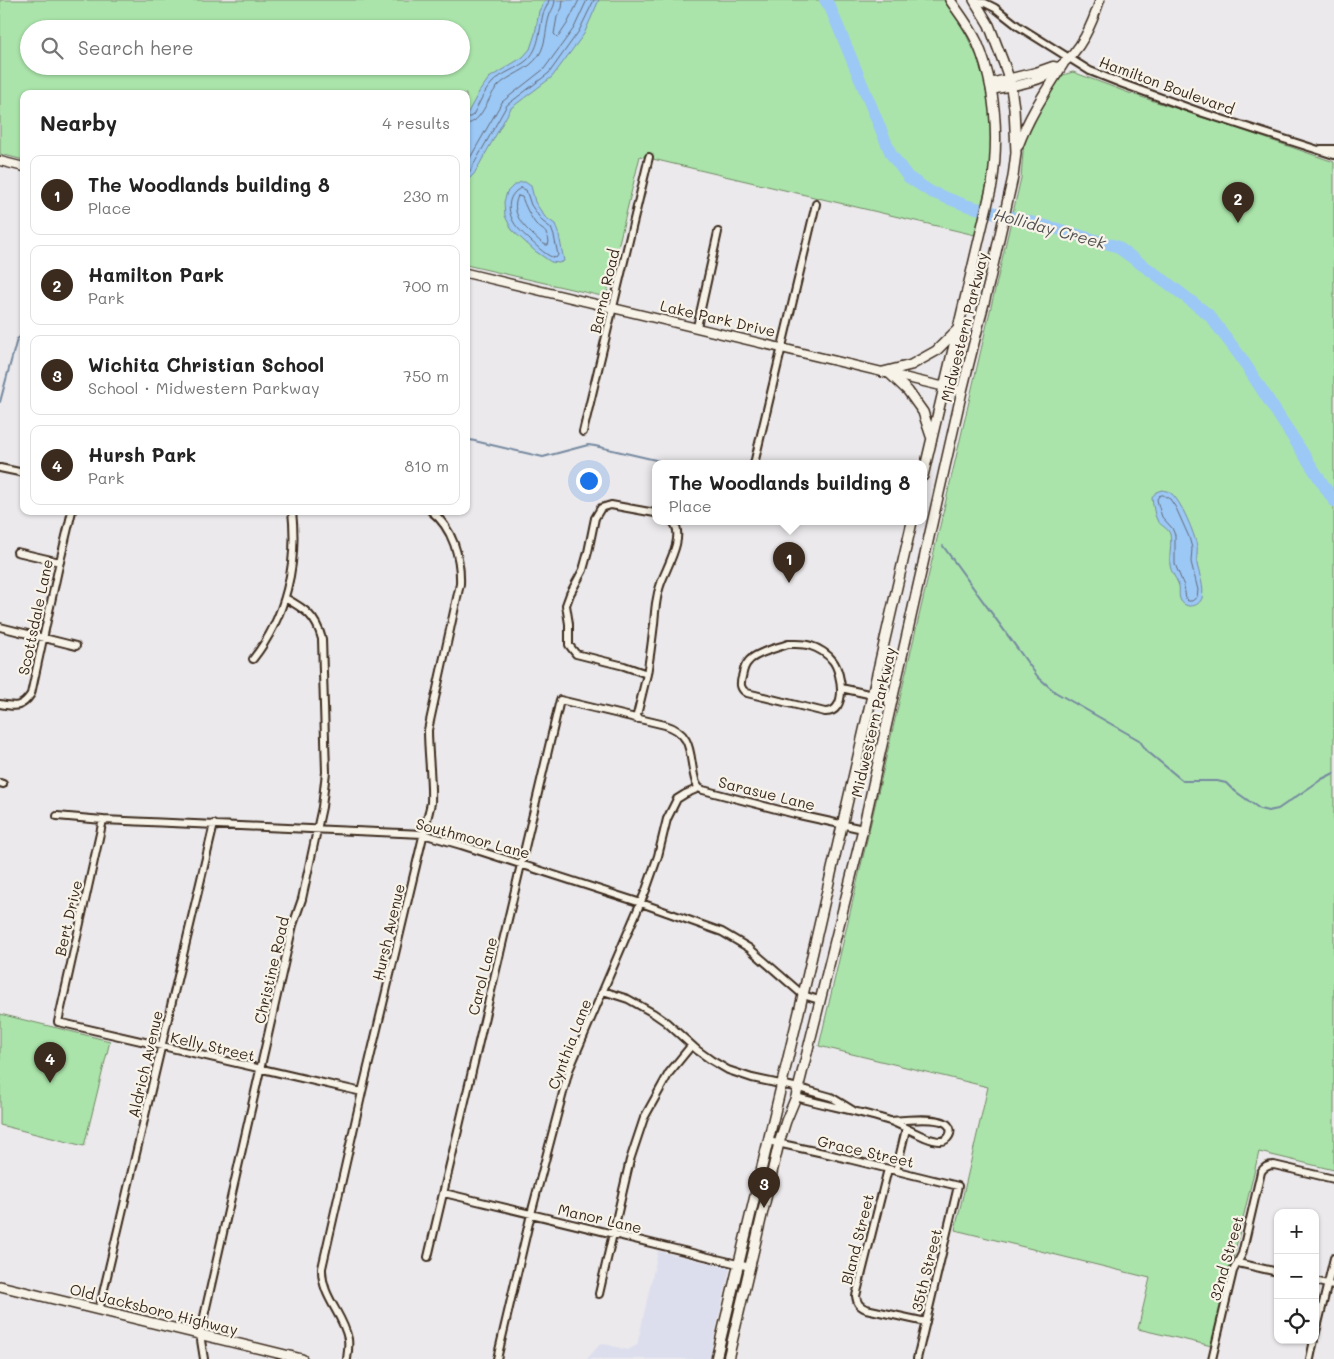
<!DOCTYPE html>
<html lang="en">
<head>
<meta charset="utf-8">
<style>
	body { margin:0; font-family:Mali,sans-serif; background:#f6f6f6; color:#222 }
	.controls { position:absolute; right:15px; bottom:15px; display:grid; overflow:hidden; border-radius:10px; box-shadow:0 1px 4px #0004 }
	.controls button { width:45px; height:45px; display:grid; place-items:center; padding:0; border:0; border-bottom:1px solid #e0e0e0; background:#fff; color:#222; font:25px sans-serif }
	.you { position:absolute; left:588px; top:480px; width:18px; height:18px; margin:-12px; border:4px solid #fff; border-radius:50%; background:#1a73e8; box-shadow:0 0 0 8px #1a73e833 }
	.badge { display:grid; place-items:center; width:32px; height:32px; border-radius:50%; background:#3b2a1e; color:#fff; font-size:16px; font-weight:700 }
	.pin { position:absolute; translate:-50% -41px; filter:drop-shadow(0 1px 2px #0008) }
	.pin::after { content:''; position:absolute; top:26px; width:18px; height:15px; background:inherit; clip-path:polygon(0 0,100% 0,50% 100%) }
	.popup { position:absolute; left:652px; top:460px; width:275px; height:65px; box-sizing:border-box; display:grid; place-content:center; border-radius:10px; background:#fff; filter:drop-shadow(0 1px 4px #0005); font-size:16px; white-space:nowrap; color:#767676 }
	.popup b { font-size:19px; color:#222 }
	.popup::after { content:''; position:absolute; left:50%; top:100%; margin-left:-10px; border:10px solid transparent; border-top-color:#fff }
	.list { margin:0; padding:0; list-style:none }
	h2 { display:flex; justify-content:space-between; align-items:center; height:65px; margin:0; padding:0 20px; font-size:21px }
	h2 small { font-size:16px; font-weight:400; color:#767676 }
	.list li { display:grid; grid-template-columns:32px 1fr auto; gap:15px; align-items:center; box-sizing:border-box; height:80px; margin:0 10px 10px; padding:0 10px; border:1px solid #e0e0e0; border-radius:10px }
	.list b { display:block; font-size:19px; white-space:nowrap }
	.list p { margin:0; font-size:16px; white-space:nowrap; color:#767676 }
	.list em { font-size:16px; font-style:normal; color:#767676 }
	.icon { flex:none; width:28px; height:28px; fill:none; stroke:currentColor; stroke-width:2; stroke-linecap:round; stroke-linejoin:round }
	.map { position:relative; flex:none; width:1334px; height:1359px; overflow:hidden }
	.search { position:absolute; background:#fff; box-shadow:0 1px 4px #0004; left:20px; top:20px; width:450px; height:55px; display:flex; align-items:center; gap:12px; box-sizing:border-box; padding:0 18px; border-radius:28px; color:#767676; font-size:19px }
	.panel { position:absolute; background:#fff; box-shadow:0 1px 4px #0004; left:20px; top:90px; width:450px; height:425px; border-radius:10px }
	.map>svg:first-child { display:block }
	.built { fill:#dcdeee }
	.green { fill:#aae4aa; stroke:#728764; fill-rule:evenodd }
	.water { fill:#9cc8f6; stroke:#7589a0 }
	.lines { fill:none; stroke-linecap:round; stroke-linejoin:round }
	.shore { stroke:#626974; stroke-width:1 }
	.stream { stroke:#7589a0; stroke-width:2 }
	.river { stroke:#9cc8f6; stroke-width:12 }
	.minor-casing { stroke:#3b2a1e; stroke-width:10 }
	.tertiary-casing { stroke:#3b2a1e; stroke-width:11 }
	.secondary-casing { stroke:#3b2a1e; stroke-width:12 }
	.minor { stroke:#f7f3e8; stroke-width:6 }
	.tertiary { stroke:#f7f3e8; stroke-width:8 }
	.secondary { stroke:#f7f3e8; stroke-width:9 }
	.labels { text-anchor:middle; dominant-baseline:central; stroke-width:4.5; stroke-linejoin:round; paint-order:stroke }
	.street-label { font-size:15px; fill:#3b2a1e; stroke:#f7f3e8 }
	.water-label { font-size:16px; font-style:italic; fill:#535254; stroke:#f7f3e8 }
</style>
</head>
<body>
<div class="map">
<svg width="1334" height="1359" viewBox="0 0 1334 1359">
	<rect width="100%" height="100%" fill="#ebe9eb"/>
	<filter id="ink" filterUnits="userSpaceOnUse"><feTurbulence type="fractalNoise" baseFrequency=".02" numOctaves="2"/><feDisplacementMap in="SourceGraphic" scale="10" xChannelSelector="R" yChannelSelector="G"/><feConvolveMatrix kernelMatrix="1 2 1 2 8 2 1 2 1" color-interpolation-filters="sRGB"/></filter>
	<g filter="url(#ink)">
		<!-- built -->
		<path class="built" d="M658 1251 730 1268 709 1359H587L601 1343 628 1350 637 1345Z"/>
		<!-- green -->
		<path class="green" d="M0 0H944L960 22 978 59 987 89 991 117 992 146 989 175 975 235 640 156 606 297 466 265V94H24V160L0 154ZM29 29H461V66H29Z
			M1073 72 1129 93 1236 128 1334 162V1170L1259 1152 1212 1346 1138 1329 1150 1278 955 1230 988 1087 819 1046 1021 178 1024 140 1048 95 1063 75Z
			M0 1014 110 1041 84 1146 0 1125Z"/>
		<!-- water -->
		<path class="water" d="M545 0H599L584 34 552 77 511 108 474 174 466 182V116L479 92 489 78 523 57 530 49 535 34 539 11Z
			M521 182H525L531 186 535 202 545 217 555 224 559 235 564 261 559 263 551 262 535 251 512 230 505 216 504 202 507 192 513 186Z
			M1162 490C1166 491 1169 491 1172 494 1182 503 1194 533 1197 546 1198 552 1196 558 1197 564 1199 574 1205 588 1202 598 1199 607 1186 609 1181 601 1178 596 1180 591 1179 586 1177 579 1171 573 1170 565 1169 555 1172 544 1170 534 1168 528 1161 526 1157 520 1154 514 1153 505 1152 498L1156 492Z"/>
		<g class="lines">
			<!-- shore -->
			<path class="shore" d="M563 0 562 8 557 17 554 34 557 37 559 36 567 24 579 0
				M466 117H470L473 115C479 104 484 91 493 82 502 73 516 69 526 61 540 49 539 31 543 14 545 9 548 5 549 0
				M466 124C482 123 487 98 497 87 509 74 529 71 539 55 547 42 545 28 550 14 552 9 555 6 555 0
				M466 165 502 102 544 69 574 28 587 0
				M466 175 470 171 507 105 549 73 579 31 594 0
				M521 188 526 190 531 205 542 221 551 228 554 236 558 255 556 258C547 257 538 247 531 241 526 236 521 232 517 227 507 215 505 195 521 188Z
				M518 196 522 197C525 206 529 214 535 223 542 231 547 229 549 242L548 245H546L542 243C529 231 508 216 518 196Z
				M1163 495 1170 499 1176 508 1189 537 1192 548 1191 562 1198 590 1197 597 1192 601H1188L1186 599 1184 586 1175 564V535L1172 528 1162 517 1158 504 1157 499 1159 496Z"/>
			<!-- stream -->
			<path class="stream" d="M0 402 17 339 24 334
				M466 439 543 457 588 445 595 446 673 464
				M943 546 1038 677 1055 692 1139 740 1147 751 1183 781H1217L1226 783 1232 789 1260 809 1268 811 1278 809 1322 779 1334 773"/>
			<!-- river -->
			<path class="river" d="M825 0 830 7 891 154 908 177 931 192 965 205 1054 228 1116 246 1165 281 1209 315 1240 356 1334 501"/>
			<defs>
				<path id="minor" d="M976 2 985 3 995 8 1018 26 1090 71 1123 84 1203 113 1334 155
					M1321 149H1334
					M697 327 718 232
					M583 432 649 157
					M754 464 816 204
					M0 468 24 473
					M655 513 611 505 601 508 595 518 588 552 583 570 570 594 566 605 569 624V645L576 654 624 666 647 674C650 657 652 641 654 624 655 610 656 596 661 583 666 568 686 536 673 522
					M17 552 60 562
					M0 627 76 646
					M788 644C795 644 803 643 811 646 818 648 828 654 833 661 842 673 848 713 825 712L747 693C740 689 740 684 742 677 743 672 744 666 748 662 754 653 777 648 788 644Z
					M253 659C286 617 298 564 292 511
					M841 688 873 695
					M874 689 888 694V704
					M0 704C15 707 22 708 31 694L58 570 72 511
					M636 719 647 674
					M0 783 3 784
					M57 816 103 820 423 834 461 845 641 903 722 932 749 948 803 995 819 1000
					M103 820 58 1022 362 1092
					M603 991 628 999 653 1013 666 1022 697 1050 711 1060 728 1070 752 1078 799 1088 831 1097 854 1111
					M796 1097C827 1106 860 1111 890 1121 903 1125 926 1141 940 1141 948 1142 954 1131 948 1125 941 1116 903 1120 892 1121
					M768 1141 828 1154 958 1186 917 1359
					M888 1169 856 1296C857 1303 859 1306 866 1309L926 1322
					M896 1171 906 1129
					M444 1193 750 1267
					M428 1257 560 700 665 725C696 734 688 759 696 783L699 788 703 790 799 815 863 829
					M1238 1263 1278 1272
					M1315 1281 1334 1286
					M599 1294 630 1160 644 1118 669 1073 691 1046
					M99 1310 214 824
					M1315 1336 1334 1258
					M204 1359 200 1334 293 925 302 899 322 807 326 772 322 639C316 616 305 609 285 598
					M347 1359C348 1352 349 1346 348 1339 343 1313 321 1297 322 1268L362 1092 431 803C432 779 428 754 428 730L460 584C461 558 453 528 431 511
					M497 1359 531 1214 569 1070 646 890 658 856 667 819 677 799 685 794 699 788
					M1212 1359 1233 1271 1242 1254 1261 1172C1264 1167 1268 1165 1274 1165L1334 1179
					M1310 1359 1314 1340"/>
				<path id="tertiary" d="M990 83 1036 72 1053 66 1058 67
					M991 90C1007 87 1030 84 1044 77 1051 74 1055 70 1060 66 1081 51 1092 24 1100 0
					M0 161 24 167
					M466 273 962 391"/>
				<path id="secondary" d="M1018 146C1029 116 1046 91 1063 64
					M883 372 911 365 936 351 957 330
					M889 373 908 391 923 412 931 436
					M923 476 992 185C999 137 996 87 977 42 970 27 959 13 950 0
					M0 1286 302 1359
					M716 1359 803 995 912 522
					M728 1359 779 1143 786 1121 796 1097 863 829 962 391 989 283 1013 177 1016 153 1015 129 1014 108 1010 81 1004 64 989 25 974 0"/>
			</defs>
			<!-- minor casing -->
			<use href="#minor" class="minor-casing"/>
			<!-- tertiary casing -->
			<use href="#tertiary" class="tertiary-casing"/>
			<!-- secondary casing -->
			<use href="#secondary" class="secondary-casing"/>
			<!-- minor -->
			<use href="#minor" class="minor"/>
			<!-- tertiary -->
			<use href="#tertiary" class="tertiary"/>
			<!-- secondary -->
			<use href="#secondary" class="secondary"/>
		</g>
	</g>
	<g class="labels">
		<!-- street labels -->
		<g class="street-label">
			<text transform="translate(1167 85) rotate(20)">Hamilton Boulevard</text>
			<text transform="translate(604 291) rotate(-77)">Barna Road</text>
			<text transform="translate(718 318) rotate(13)">Lake Park Drive</text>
			<text transform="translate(964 327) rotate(-76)">Midwestern Parkway</text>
			<text transform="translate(35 617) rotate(-78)">Scottsdale Lane</text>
			<text transform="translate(873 722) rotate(-77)">Midwestern Parkway</text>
			<text transform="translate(767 793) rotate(14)">Sarasue Lane</text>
			<text transform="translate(473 838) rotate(15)">Southmoor Lane</text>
			<text transform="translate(68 918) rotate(-77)">Bert Drive</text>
			<text transform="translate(388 932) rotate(-77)">Hursh Avenue</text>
			<text transform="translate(271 970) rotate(-77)">Christine Road</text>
			<text transform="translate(482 976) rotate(-76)">Carol Lane</text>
			<text transform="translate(569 1044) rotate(-69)">Cynthia Lane</text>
			<text transform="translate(213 1046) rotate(13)">Kelly Street</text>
			<text transform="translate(145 1064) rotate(-77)">Aldrich Avenue</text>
			<text transform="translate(866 1151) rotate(13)">Grace Street</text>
			<text transform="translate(600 1218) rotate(13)">Manor Lane</text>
			<text transform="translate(857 1239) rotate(-76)">Bland Street</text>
			<text transform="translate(1226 1258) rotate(-74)">32nd Street</text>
			<text transform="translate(926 1270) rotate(-76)">35th Street</text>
			<text transform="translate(154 1309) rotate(14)">Old Jacksboro Highway</text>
		</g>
		<!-- water labels -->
		<g class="water-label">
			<text transform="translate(1050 228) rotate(15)">Holliday Creek</text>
		</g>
	</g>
</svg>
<div class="controls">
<button>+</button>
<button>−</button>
<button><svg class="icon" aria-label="locate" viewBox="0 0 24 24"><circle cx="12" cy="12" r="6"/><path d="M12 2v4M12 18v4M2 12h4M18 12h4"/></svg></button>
</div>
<div class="you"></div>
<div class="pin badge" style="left:789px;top:583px">1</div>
<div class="popup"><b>The Woodlands building 8</b>Place</div>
<div class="pin badge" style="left:1238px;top:223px">2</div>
<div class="pin badge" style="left:764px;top:1208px">3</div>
<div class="pin badge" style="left:50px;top:1083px">4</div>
<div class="search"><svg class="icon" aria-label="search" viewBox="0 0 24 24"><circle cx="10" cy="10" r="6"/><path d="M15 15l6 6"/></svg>Search here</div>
<section class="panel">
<h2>Nearby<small>4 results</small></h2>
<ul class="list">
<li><span class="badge">1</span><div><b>The Woodlands building 8</b><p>Place</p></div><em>230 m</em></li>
<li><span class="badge">2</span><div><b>Hamilton Park</b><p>Park</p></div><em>700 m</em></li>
<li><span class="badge">3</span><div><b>Wichita Christian School</b><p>School · Midwestern Parkway</p></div><em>750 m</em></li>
<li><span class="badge">4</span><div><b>Hursh Park</b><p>Park</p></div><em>810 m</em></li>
</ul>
</section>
</div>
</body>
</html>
